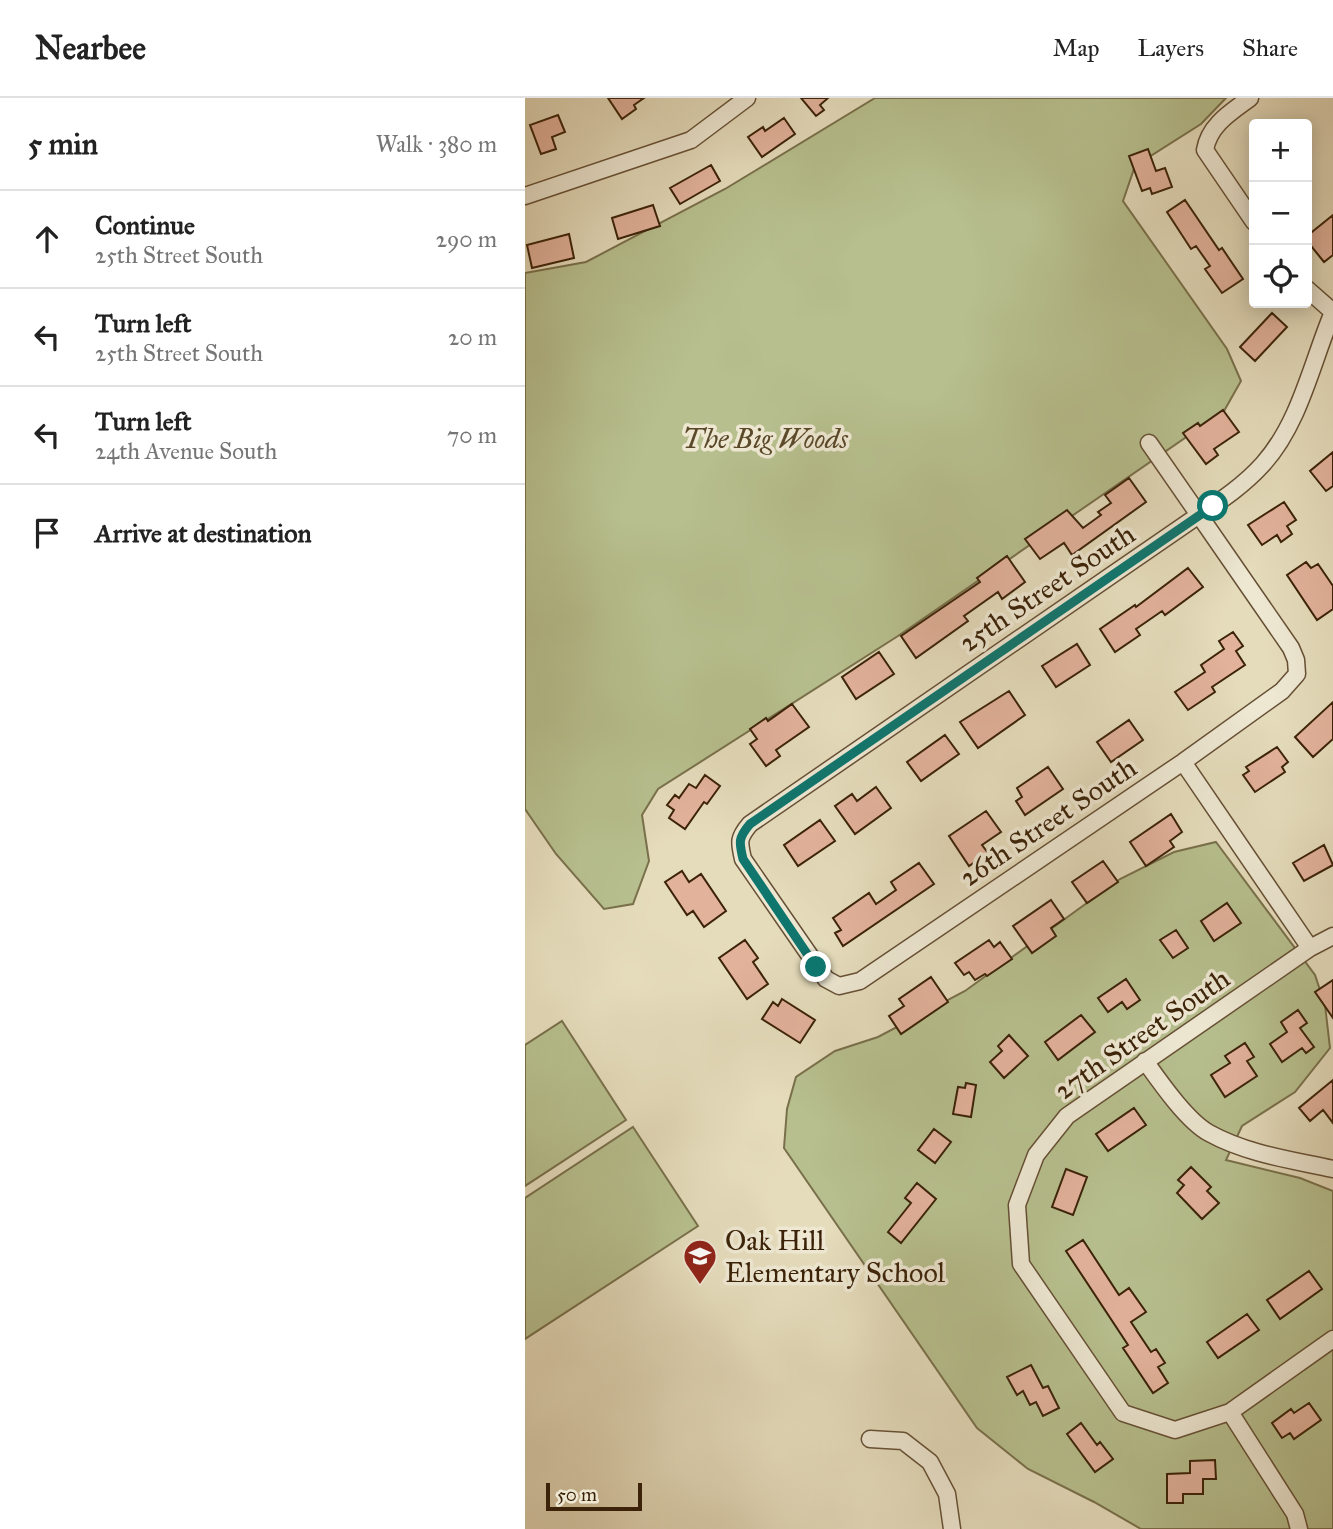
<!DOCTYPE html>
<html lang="en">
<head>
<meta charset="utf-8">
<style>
	body { margin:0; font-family:"IM FELL Great Primer",serif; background:#f2f2f2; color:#222 }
	.controls { position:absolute; right:21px; top:21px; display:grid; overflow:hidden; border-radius:7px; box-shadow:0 4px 18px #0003 }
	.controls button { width:63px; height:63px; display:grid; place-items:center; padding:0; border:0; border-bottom:2px solid #e0e0e0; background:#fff; color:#222; font:35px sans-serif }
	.scale { position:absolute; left:21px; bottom:18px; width:96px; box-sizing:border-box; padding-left:7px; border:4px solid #3b2208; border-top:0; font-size:19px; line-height:24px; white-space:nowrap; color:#3b2208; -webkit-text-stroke:5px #eee8d3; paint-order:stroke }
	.stop { position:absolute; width:21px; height:21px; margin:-16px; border:5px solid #0f766e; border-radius:50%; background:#fff }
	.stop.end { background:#0f766e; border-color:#fff; box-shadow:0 2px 7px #0008 }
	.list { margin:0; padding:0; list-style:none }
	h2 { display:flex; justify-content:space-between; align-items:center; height:91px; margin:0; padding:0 28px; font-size:30px }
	h2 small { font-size:23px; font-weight:400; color:#767676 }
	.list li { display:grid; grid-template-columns:46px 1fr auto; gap:21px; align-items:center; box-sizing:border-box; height:98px; padding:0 28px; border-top:2px solid #e0e0e0 }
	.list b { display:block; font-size:26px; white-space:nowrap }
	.list p { margin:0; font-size:23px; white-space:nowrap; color:#767676 }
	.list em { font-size:23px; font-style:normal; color:#767676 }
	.icon { flex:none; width:38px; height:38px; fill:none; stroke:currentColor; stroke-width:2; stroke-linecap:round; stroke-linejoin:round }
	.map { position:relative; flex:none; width:808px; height:1431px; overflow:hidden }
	header { display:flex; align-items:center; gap:42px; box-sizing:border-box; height:98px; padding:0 35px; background:#fff; border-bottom:2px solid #e0e0e0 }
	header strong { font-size:33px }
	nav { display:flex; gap:38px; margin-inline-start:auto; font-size:24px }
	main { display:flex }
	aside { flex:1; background:#fff }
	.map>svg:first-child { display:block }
	.green { fill:#b7bf8e; stroke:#79704b; stroke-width:2 }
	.building { fill:#e2b29b; stroke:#3b2208; stroke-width:2 }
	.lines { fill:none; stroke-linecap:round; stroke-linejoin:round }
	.minor-casing { stroke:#665035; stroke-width:19 }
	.minor { stroke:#eee8d3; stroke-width:16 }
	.route { stroke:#0f766e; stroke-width:9 }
	.labels { text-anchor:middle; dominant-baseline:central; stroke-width:7; stroke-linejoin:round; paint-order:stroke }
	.park-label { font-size:28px; font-style:italic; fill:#5a492a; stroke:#eee8d3 }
	.street-label { font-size:28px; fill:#3b2208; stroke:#eee8d3 }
	.poi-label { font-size:28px; fill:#3b2208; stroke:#eee8d3; text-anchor:start }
</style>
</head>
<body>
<header>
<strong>Nearbee</strong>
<nav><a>Map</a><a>Layers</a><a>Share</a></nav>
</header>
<main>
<aside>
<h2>5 min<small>Walk · 380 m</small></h2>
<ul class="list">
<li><svg class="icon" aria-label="ahead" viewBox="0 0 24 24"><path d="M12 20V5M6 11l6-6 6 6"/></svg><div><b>Continue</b><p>25th Street South</p></div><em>290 m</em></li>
<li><svg class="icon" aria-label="left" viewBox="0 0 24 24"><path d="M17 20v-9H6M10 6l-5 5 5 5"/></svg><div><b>Turn left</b><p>25th Street South</p></div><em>20 m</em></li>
<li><svg class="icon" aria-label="left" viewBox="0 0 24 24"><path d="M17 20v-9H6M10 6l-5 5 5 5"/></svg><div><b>Turn left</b><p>24th Avenue South</p></div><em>70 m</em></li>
<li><svg class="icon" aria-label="arrive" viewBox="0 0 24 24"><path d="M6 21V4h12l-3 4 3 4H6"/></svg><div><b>Arrive at destination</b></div></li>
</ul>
</aside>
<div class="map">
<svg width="808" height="1431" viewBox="0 0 808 1431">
	<rect width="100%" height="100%" fill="#e5dcbc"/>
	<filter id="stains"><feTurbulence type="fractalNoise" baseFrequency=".00286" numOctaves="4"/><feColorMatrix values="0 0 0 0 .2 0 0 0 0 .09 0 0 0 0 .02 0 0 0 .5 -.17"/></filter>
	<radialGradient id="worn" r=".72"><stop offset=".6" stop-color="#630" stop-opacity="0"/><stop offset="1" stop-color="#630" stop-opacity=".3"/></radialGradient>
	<!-- green -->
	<path class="green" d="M350 0H701L676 26 610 68 598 103 702 251 716 283 699 313 373 538 133 691 117 717 124 763 108 806 79 811 31 756 0 711V175L61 164 200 91Z
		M691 744 790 877 800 907 805 950 770 994 717 1028 701 1062 775 1080 808 1093V1431H616L569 1404 503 1371 452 1330 259 1050 262 1011 271 979 310 953 353 939 440 893 595 781 649 754Z
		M37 923 101 1022 0 1088V947Z
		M108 1029 173 1128 0 1241V1100Z"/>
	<!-- building -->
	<path class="building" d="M83 0H119L109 7 111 11 97 21Z
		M276 0H303L295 7 299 12 291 18Z
		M33 17 40 34 27 39 31 51 16 56 5 27Z
		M259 20 270 36 237 59 223 39 238 29 240 33Z
		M623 51 631 73 640 70 647 89 627 96 625 90 617 93 604 58Z
		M186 67 195 83 155 106 145 90Z
		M660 102 694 152 697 150 718 181 697 195 680 171 685 168 671 148 666 151 642 114Z
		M128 107 135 128 93 141 87 120Z
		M808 117V157L799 164 782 143V138Z
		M44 136 49 160 7 170 2 147Z
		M747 215 762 229 730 263 715 249Z
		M698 312 714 334 689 351 693 357 681 366 658 335 673 325 675 328Z
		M808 354V388L801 393 785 373Z
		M604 380 621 404 547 457 539 445 515 461 500 441 542 412 558 430 576 417 573 414 586 405 580 397Z
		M759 404 771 422 762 428 767 436 756 444 752 437 737 447 723 427Z
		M482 458 500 484 477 501 473 494 439 518 443 523 391 560 376 538 455 484 452 480Z
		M781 464 786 470 793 466 808 488V511L792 522 762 477Z
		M663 470 678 489 640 517 637 513 611 531 615 537 590 554 575 531 610 507 611 509Z
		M708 534 718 548 711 553 720 567 687 589 690 594 663 612 650 594 680 574 676 567 699 551 694 543Z
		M552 546 565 567 531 589 517 568Z
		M354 554 369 576 331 601 317 579Z
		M484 593 500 617 453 650 435 624Z
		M808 604V641L788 659 770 639Z
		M267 606 284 629 251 652 255 658 241 668 225 646 232 641 225 631 241 620 243 623Z
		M604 622 618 642 586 664 572 644Z
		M420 637 434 656 396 683 382 664Z
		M752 649 763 664 757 669 760 674 730 694 718 677 724 673 721 669Z
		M523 669 538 691 500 717 491 703 497 699 492 690Z
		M180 677 195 688 182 706 179 704 160 731 144 720 149 712 142 707 150 697 154 700 164 686 171 690Z
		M351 689 366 710 330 736 310 708 327 696 332 703Z
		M461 713 476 734 457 747 463 755 444 768 424 738Z
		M646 716 657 734 645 743 649 749 621 768 605 744Z
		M295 722 310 743 273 768 259 747Z
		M799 747 808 767 779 783 768 765Z
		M578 763 593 784 562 805 547 784Z
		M394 765 409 786 318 848 310 835 316 832 308 820 344 795 351 806 371 792 366 784Z
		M157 773 164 784 176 776 201 813 179 829 168 813 162 817 140 784Z
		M526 802 539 821 526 830 531 838 507 855 488 828Z
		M702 805 716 825 689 843 676 823Z
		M651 832 663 850 648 860 635 842Z
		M220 842 233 860 228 864 243 886 222 901 194 860Z
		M464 842 469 849 475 844 487 861 462 878 460 876 450 882 444 874 439 877 430 865Z
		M406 879 423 904 376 936 364 918 379 908 374 901Z
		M601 881 615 902 602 911 597 904 583 914 573 900Z
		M808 882V920L790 894Z
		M257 901 290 922 275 945 237 921 248 904 253 908Z
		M773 912 782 925 775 930 789 949 781 955 777 950 757 964 745 946 762 934 756 924Z
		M556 917 570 934 533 962 520 944Z
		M484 937 503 958 479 980 465 964 477 953 473 948Z
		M720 945 729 959 722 963 732 978 700 999 686 977 705 965 700 958Z
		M808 982V1025L798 1012 785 1023 774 1010Z
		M441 985 451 987 446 1019 428 1016 433 989 440 990Z
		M609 1010 621 1027 583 1053 571 1036Z
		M409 1031 426 1044 410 1065 393 1052Z
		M666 1069 686 1089 682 1093 694 1105 677 1121 652 1095 659 1087 653 1082Z
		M541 1071 562 1079 548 1117 527 1109Z
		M392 1085 411 1101 376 1145 363 1134 386 1105 380 1100Z
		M558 1142 594 1197 604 1190 621 1214 606 1224 626 1254 631 1251 640 1265 633 1269 643 1285 628 1295 598 1250 603 1247 541 1153Z
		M784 1173 797 1191 755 1221 742 1202Z
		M722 1216 734 1232 693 1260 682 1244Z
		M506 1267 518 1290 523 1288 534 1310 518 1318 511 1304 505 1307 498 1293 492 1297 482 1279Z
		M784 1305 796 1322 769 1341 765 1335 757 1340 747 1325 766 1311 769 1315Z
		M556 1325 572 1347 575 1344 588 1361 570 1374 542 1336Z
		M690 1362 691 1381H678V1396H658V1405H642V1376L665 1375V1363Z"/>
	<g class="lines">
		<defs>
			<path id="minor" d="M725 0C706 14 684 27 680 52L729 124
				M0 98 166 42 222 0
				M782 191 808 214
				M624 345 683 430 766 550 771 562 772 576 757 593 658 664 335 883 314 888 301 881 218 761C214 744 213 740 225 726L674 417C697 402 719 387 738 366 775 325 787 264 808 214
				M658 664 785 850
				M808 838 785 850 542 1018 511 1057 492 1107 496 1166 598 1315 650 1332 705 1314 808 1241
				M620 963C635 984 662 1023 684 1035 722 1056 767 1062 808 1071
				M705 1314 770 1416 774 1431
				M345 1341 378 1343 405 1364 422 1396 427 1431"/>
		</defs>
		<!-- minor casing -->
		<use href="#minor" class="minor-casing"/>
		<!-- minor -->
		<use href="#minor" class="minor"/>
	</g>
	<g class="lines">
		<!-- route -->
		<path class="route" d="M291 869 218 761C214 744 213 740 225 726L688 408"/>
	</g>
	<!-- icons -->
	<defs>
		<symbol id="school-pin" viewBox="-11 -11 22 30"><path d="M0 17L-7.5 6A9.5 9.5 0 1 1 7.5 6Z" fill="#8f2418" stroke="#eee8d3"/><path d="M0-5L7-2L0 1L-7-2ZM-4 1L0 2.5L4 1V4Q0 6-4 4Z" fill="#fff"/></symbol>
	</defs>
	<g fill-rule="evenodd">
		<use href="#school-pin" x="156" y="1139" width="38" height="52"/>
	</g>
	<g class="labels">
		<!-- park labels -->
		<g class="park-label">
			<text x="240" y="340">The Big Woods</text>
		</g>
		<!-- street labels -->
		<g class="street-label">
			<text transform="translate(522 490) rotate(-34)">25th Street South</text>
			<text transform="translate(523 724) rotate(-34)">26th Street South</text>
			<text transform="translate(617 936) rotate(-35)">27th Street South</text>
		</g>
		<!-- poi labels -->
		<g class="poi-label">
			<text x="200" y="1142">Oak Hill<tspan x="200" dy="32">Elementary School</tspan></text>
		</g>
	</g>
	<rect width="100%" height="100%" filter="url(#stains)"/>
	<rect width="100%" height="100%" fill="url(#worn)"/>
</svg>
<div class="controls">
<button>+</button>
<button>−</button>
<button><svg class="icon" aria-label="locate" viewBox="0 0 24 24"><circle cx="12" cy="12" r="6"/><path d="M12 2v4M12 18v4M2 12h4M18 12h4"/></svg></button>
</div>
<div class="scale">50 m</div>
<div class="stop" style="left:688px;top:408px"></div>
<div class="stop end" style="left:291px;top:869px"></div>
</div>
</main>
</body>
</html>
